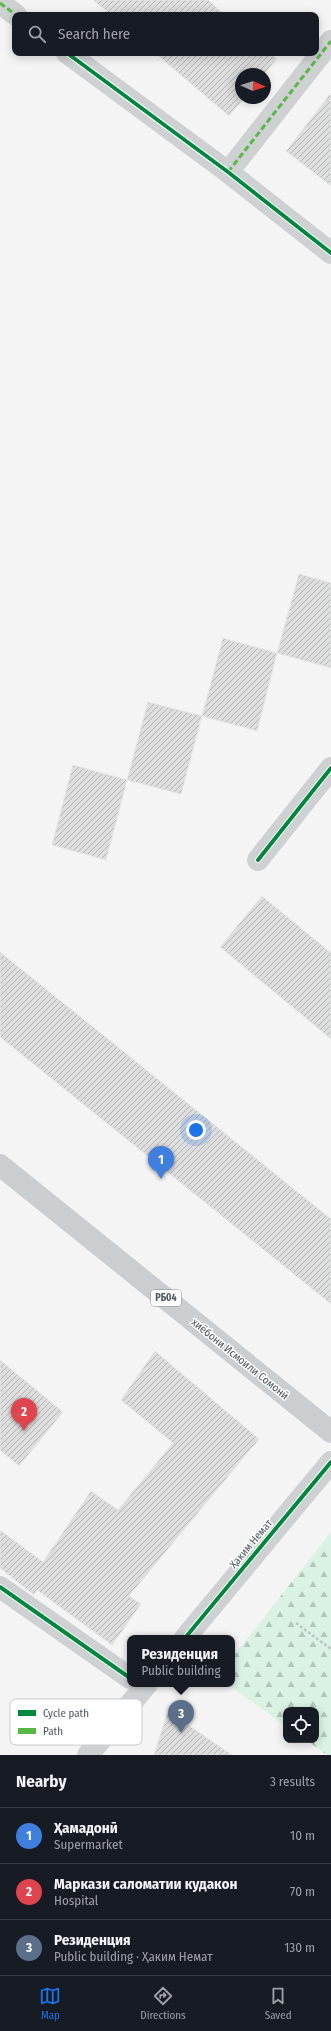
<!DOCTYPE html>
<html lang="en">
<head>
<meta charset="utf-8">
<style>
	body { margin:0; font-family:"Fira Sans Condensed",sans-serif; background:#242831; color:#f1f3f6 }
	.controls { position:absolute; right:12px; bottom:12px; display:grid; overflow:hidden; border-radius:8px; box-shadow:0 2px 10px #0003 }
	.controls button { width:36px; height:36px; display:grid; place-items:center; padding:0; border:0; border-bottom:1px solid #363941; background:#171b24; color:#f1f3f6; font:20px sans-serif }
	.compass { position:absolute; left:235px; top:68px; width:36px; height:36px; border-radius:50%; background:#171b24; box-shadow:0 2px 10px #0003; rotate:93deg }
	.you { position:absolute; left:196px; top:1130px; width:14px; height:14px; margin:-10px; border:3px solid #fff; border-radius:50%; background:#1a73e8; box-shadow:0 0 0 6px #1a73e833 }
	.badge { display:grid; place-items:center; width:26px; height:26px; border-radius:50%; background:#1a73e8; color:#fff; font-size:13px; font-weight:700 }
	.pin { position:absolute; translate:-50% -33px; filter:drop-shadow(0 1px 2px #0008) }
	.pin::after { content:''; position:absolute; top:21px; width:14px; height:12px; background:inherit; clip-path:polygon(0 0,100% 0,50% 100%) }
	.popup { position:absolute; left:127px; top:1635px; width:108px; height:52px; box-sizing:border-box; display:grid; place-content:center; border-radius:8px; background:#171b24; filter:drop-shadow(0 1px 3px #0005); font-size:13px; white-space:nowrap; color:#9ea1a6 }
	.popup b { font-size:15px; color:#f1f3f6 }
	.popup::after { content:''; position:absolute; left:50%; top:100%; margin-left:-8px; border:8px solid transparent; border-top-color:#171b24 }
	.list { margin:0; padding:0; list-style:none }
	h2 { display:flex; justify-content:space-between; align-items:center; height:52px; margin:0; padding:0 16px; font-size:17px }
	h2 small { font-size:13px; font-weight:400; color:#9ea1a6 }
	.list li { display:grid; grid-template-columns:26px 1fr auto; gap:12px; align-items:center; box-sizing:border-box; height:56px; padding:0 16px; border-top:1px solid #363941 }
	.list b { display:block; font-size:15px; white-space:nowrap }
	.list p { margin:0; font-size:13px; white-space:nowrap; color:#9ea1a6 }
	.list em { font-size:13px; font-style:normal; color:#9ea1a6 }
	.icon { flex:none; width:22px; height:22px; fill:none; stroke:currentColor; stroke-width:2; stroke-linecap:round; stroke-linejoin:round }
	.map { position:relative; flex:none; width:331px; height:1755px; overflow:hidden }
	.search { position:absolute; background:#171b24; box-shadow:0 2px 10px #0003; left:12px; right:12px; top:12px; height:44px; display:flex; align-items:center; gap:10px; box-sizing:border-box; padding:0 14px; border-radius:8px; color:#9ea1a6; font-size:15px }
	.sheet { height:220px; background:#171b24 }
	nav { display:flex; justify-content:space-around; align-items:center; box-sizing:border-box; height:56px; border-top:1px solid #363941; background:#171b24; font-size:11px; color:#9ea1a6 }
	nav a { display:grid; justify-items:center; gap:2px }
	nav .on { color:#1a73e8 }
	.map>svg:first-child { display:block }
	.forest { fill:url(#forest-firs) }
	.building { fill:url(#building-hatch); stroke:#e5e6e7 }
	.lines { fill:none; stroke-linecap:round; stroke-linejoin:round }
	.path { stroke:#bcc7c4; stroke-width:2.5; stroke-dasharray:3 2; stroke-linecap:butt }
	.street { stroke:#ced0d2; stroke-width:22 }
	.primary { stroke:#caced1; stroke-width:22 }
	.quiet { stroke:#58b947; stroke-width:3; stroke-dasharray:6 3; stroke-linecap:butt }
	.cycleway-casing { stroke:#fff; stroke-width:6 }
	.cycleway { stroke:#00873e; stroke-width:4 }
	.labels { text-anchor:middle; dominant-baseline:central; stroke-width:3; stroke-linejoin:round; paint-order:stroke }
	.shield { fill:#fff; stroke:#808990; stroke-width:1 }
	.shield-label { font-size:10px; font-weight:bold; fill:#4a5661 }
	.street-label { font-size:11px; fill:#4a5661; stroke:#fff }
	.key { fill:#fff; stroke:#c9ccd0; stroke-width:1 }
	.key-label { font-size:11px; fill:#4a5661 }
</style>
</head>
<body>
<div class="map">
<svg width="331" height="1755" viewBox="0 0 331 1755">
	<defs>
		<pattern id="forest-firs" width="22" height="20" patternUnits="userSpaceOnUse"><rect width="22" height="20" fill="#d9f2e3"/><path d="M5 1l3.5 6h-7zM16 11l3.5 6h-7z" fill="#b2c7bb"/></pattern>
		<pattern id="building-hatch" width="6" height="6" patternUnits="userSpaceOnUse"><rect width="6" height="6" fill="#ddddde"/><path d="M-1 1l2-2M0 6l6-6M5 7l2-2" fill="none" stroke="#b5b6b7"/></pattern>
	</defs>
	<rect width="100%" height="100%" fill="#f4f4f4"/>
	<!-- forest -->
	<path class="forest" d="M331 1532V1755H327L306 1740H316V1710H286V1726L227 1684H232V1658Z"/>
	<!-- building -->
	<path class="building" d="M93 0H208L225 15H111Z
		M155 53H270L277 59 264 74H241V98H244L229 116Z
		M331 93V186L286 151Z
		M299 574 331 583V668L277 653Z
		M223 638 277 653 257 731 202 716Z
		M148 702 202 716 181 794 127 780Z
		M73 765 127 780 106 860 52 845Z
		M262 896 331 953V1039L220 947Z
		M0 952 331 1219V1304L0 1037Z
		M155 1351 259 1439 129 1596 141 1604 112 1645 37 1590 34 1595 0 1568V1530L43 1562 91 1491 118 1510 173 1443 121 1400Z
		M0 1360 63 1412 19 1466 0 1450Z
		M168 1711 232 1755H154Z"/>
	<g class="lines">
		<!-- path -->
		<path class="path" d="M296 1623 331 1649"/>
		<!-- street -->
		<path class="street" d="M0 3 16 15
			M67 53 228 172 331 253
			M228 172 331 41
			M258 860 331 768
			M0 1587 130 1678
			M185 1638 331 1462
			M88 1755 147 1684"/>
		<!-- primary -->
		<path class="primary" d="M0 1165 331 1432"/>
		<!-- quiet -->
		<path class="quiet" d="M0 3 16 15
			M228 172 331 41"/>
		<defs>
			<path id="cycleway" d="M67 53 228 172 331 253
				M258 860 331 768
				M0 1587 130 1678
				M185 1638 331 1462"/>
		</defs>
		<!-- cycleway casing -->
		<use href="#cycleway" class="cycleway-casing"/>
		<!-- cycleway -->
		<use href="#cycleway" class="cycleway"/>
	</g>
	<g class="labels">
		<!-- shield labels -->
		<rect class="shield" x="151" y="1290" width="30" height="16" rx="3"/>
		<g class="shield-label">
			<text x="166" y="1298">РБ04</text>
		</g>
		<!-- street labels -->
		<g class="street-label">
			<text transform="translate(240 1359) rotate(39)">хиёбони Исмоили Сомонӣ</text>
			<text transform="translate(251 1544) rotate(-50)">Ҳаким Немат</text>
		</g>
	</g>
	<!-- legend -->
	<rect x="10" y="1699" width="132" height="46" rx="6" class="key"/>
	<rect x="18" y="1710" width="18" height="6" fill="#00873e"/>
	<rect x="18" y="1728" width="18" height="6" fill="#58b947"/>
	<g class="key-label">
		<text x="43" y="1717">Cycle path</text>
		<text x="43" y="1735">Path</text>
	</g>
</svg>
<div class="controls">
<button><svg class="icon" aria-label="locate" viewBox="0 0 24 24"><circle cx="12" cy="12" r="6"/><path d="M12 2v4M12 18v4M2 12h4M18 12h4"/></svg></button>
</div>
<svg class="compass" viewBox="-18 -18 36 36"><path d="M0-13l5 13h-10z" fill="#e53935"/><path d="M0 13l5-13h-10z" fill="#9ea1a6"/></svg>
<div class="you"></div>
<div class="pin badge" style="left:161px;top:1179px;background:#3f7fe0">1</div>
<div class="pin badge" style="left:24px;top:1431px;background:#e0444e">2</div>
<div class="pin badge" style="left:181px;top:1733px;background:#5c6f8a">3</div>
<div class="popup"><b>Резиденция</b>Public building</div>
<div class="search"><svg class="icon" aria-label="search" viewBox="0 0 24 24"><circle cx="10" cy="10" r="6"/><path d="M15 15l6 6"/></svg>Search here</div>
</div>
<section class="sheet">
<h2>Nearby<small>3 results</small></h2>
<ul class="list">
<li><span class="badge" style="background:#3f7fe0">1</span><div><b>Ҳамадонӣ</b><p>Supermarket</p></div><em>10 m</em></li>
<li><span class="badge" style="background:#e0444e">2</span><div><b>Маркази саломатии кудакон</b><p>Hospital</p></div><em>70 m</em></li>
<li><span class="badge" style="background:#5c6f8a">3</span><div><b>Резиденция</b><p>Public building · Ҳаким Немат</p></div><em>130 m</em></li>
</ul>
</section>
<nav>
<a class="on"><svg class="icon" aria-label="map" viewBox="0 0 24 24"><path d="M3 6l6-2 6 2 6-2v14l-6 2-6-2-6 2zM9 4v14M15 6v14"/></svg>Map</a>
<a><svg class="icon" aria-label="directions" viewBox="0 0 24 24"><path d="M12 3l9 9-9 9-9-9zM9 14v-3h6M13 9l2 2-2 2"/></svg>Directions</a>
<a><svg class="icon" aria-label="saved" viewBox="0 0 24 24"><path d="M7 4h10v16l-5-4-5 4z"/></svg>Saved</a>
</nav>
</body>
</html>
